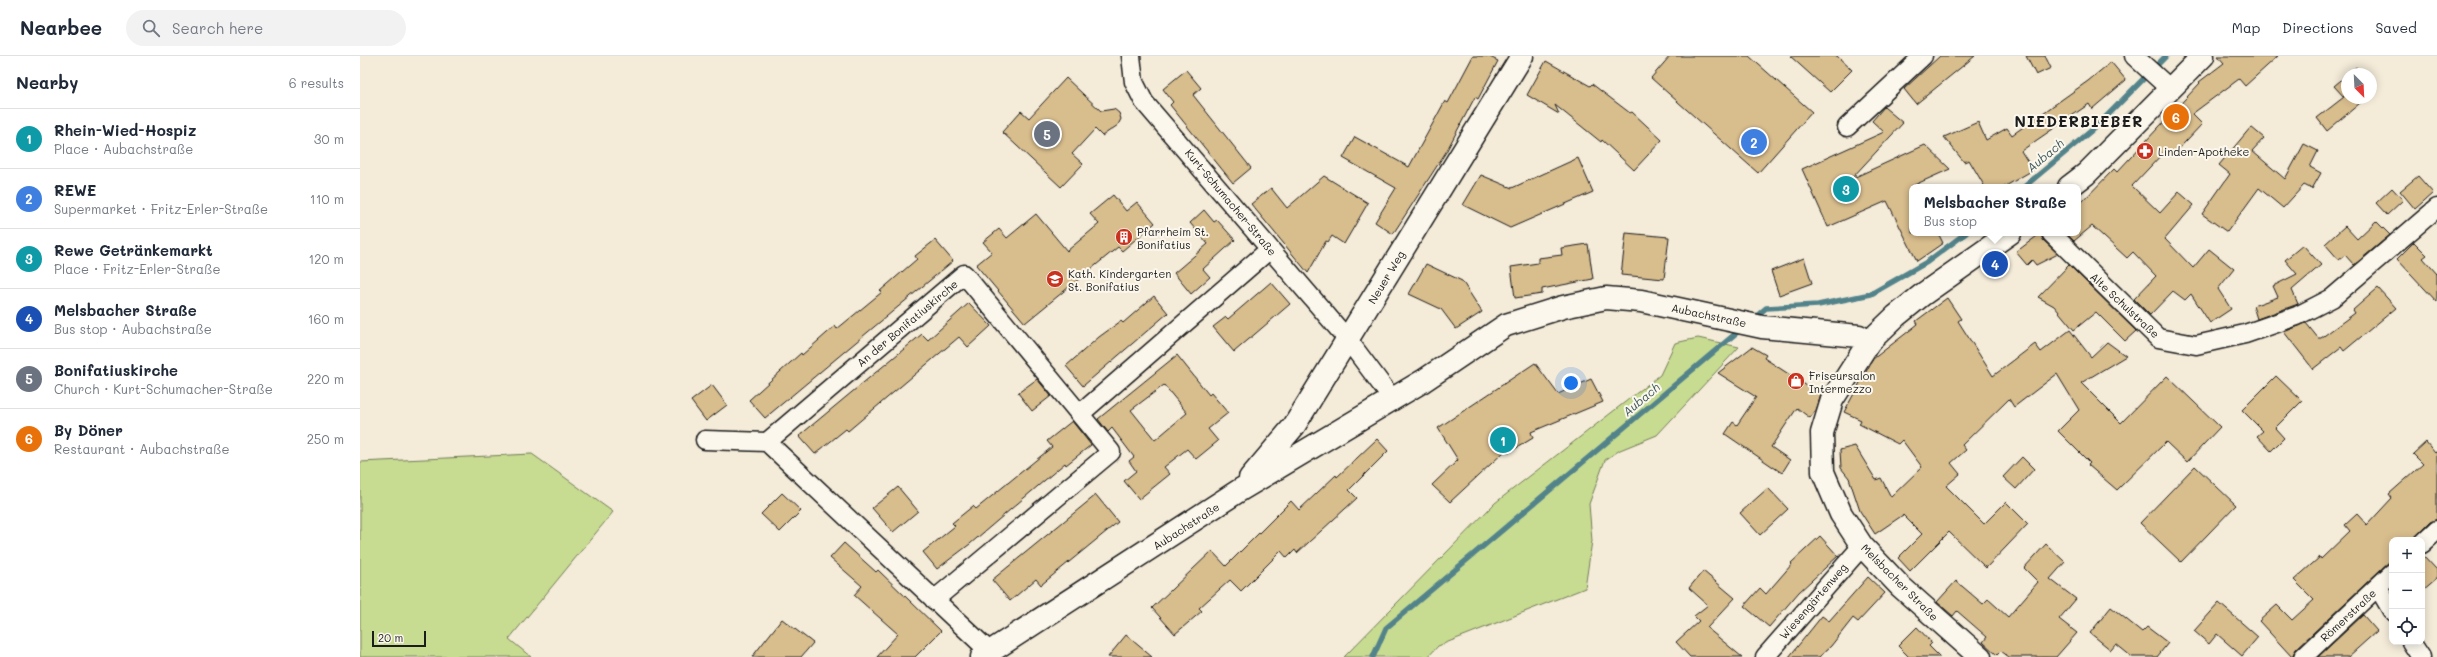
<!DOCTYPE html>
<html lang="en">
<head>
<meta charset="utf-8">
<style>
	body { margin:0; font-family:Mali,sans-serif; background:#f2f2f3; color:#1f2937 }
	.controls { position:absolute; right:12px; bottom:12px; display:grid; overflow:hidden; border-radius:8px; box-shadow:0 2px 10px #0003 }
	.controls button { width:36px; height:36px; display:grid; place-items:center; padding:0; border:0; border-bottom:1px solid #e0e1e3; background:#fff; color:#1f2937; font:20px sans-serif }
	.compass { position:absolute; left:1981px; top:12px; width:36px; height:36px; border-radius:50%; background:#fff; box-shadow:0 2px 10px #0003; rotate:156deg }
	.scale { position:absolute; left:12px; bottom:10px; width:54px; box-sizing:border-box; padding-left:4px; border:2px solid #1c1c1c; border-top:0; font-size:11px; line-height:14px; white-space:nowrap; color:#1c1c1c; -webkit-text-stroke:3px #fbf7ec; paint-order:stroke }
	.you { position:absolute; left:1211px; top:327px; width:14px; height:14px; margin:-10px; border:3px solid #fff; border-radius:50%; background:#1a73e8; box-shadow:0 0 0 6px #1a73e833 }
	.badge { display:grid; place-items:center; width:26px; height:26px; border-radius:50%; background:#111827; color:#fff; font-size:13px; font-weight:700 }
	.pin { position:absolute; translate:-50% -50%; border:2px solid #fff; box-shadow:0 1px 4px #0006 }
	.popup { position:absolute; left:1549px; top:128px; width:172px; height:52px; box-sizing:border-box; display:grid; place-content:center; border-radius:8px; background:#fff; filter:drop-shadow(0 1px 3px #0005); font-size:13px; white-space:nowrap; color:#747a83 }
	.popup b { font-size:15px; color:#1f2937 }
	.popup::after { content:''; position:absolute; left:50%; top:100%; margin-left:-8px; border:8px solid transparent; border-top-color:#fff }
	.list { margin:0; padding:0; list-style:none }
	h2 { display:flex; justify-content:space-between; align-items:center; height:52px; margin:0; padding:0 16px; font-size:17px }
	h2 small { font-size:13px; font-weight:400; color:#747a83 }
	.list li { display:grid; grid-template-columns:26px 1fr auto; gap:12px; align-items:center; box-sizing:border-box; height:60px; padding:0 16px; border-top:1px solid #e0e1e3 }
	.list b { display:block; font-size:15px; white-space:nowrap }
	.list p { margin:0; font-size:13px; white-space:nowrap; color:#747a83 }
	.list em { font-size:13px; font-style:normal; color:#747a83 }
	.icon { flex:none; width:22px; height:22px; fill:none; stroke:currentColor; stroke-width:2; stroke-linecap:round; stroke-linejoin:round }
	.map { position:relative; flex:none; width:2077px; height:601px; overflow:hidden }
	header { display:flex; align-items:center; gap:24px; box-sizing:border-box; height:56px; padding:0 20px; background:#fff; border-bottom:1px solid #e0e1e3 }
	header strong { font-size:19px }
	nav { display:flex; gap:22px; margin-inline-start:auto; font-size:14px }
	.search { width:280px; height:36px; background:#f2f2f3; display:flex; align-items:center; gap:10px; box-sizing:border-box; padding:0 14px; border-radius:22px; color:#747a83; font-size:15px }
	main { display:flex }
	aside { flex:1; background:#fff }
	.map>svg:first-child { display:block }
	.green { fill:#c7dc91; stroke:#727c56 }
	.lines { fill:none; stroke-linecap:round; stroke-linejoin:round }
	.stream { stroke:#53838a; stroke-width:5.5 }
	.building { fill:#d8bd8d; stroke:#1c1c1c; fill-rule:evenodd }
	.street-casing { stroke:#1c1c1c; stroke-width:21 }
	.secondary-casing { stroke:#1c1c1c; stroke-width:25 }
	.street { stroke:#fbf7ec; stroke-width:18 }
	.secondary { stroke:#fbf7ec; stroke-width:22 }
	.labels { text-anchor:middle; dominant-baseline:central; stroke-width:4; stroke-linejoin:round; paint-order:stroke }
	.poi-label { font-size:11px; fill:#1c1c1c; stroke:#fbf7ec; text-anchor:start }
	.street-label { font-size:11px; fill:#1c1c1c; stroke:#fbf7ec }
	.water-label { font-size:12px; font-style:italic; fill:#3c585c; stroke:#fbf7ec }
	.district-label { font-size:15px; font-weight:bold; letter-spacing:1px; fill:#1c1c1c; stroke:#fbf7ec }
</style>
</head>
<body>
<header>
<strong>Nearbee</strong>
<div class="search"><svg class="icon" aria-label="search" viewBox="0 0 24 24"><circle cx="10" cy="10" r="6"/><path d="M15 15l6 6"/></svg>Search here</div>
<nav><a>Map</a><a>Directions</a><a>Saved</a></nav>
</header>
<main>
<aside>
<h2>Nearby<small>6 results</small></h2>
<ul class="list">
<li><span class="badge" style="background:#0f9aa8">1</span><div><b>Rhein-Wied-Hospiz</b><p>Place · Aubachstraße</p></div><em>30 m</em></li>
<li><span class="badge" style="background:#3f7fe0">2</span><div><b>REWE</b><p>Supermarket · Fritz-Erler-Straße</p></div><em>110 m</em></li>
<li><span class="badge" style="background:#0f9aa8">3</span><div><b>Rewe Getränkemarkt</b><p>Place · Fritz-Erler-Straße</p></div><em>120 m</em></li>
<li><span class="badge" style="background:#1a4fb4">4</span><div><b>Melsbacher Straße</b><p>Bus stop · Aubachstraße</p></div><em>160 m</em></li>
<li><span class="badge" style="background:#6b7280">5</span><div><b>Bonifatiuskirche</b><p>Church · Kurt-Schumacher-Straße</p></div><em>220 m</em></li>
<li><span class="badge" style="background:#e8710a">6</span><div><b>By Döner</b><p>Restaurant · Aubachstraße</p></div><em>250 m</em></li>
</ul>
</aside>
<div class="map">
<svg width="2077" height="601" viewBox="0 0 2077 601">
	<rect width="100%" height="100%" fill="#f4ebd9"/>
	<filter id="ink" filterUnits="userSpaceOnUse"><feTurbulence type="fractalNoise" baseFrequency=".025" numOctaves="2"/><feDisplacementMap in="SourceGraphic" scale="8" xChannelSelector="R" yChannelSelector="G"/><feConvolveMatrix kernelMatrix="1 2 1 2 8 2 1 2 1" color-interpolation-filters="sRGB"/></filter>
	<g filter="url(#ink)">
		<!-- green -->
		<path class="green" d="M1338 282 1379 291 1297 379 1260 394 1245 404 1229 448 1232 485 1225 532 1078 590 1068 601H984L1135 447 1300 319 1315 287Z
			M172 398 253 456 149 583 171 601H0V406Z"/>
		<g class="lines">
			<!-- stream -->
			<path class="stream" d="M1664 131 1738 69 1806 0
				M1392 264 1406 252 1458 249 1511 238 1567 206 1606 177
				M1013 601 1026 572 1381 273"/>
		</g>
		<!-- building -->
		<path class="building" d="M1113 0H1128L1138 5 1118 43 1115 41 1086 96 1033 178 1015 166 1036 132 983 102 995 81 1049 111 1085 45 1088 47Z
			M1310 0H1389L1452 56 1398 117 1291 22Z
			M1430 0H1477L1492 14 1470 36Z
			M1580 0H1615L1556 48 1544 33Z
			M1666 0H1685L1691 12 1676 19Z
			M1858 0H1918L1885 30 1879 23 1832 58 1842 68 1811 101 1805 95 1772 130 1800 157 1819 136 1834 149 1805 183 1833 212 1849 193 1874 213 1858 233 1871 253 1850 267 1831 238 1825 244 1813 235 1790 259 1774 243 1796 220 1773 196 1767 202 1732 170 1714 185 1706 177H1718V150L1754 113 1757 116 1840 27 1839 26 1864 7Z
			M1186 5 1230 30 1232 28 1270 57 1272 56 1302 84 1274 114 1242 84 1241 86 1195 49 1199 58 1167 39Z
			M1751 6 1766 24 1732 53 1729 48 1661 95 1673 114 1644 131H1625L1609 104 1604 106 1584 81 1618 66 1626 84 1647 72 1652 79 1728 25Z
			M1996 11 2003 18H1988Z
			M826 14 841 32 833 39 891 112 873 127 810 49 813 46 803 33Z
			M1987 19V42H2006L1967 75 1957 62 1984 41 1974 30Z
			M706 22 741 55 754 53 759 57 761 63 758 69 742 80 735 73 712 98 723 108 701 131 642 76 661 55 669 62Z
			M1524 51 1543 67 1491 123 1565 89 1590 113 1552 130V177H1578L1583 187 1557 205 1527 145 1468 171 1442 113 1524 76 1512 65Z
			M1891 71 1904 82 1892 95 1925 123 1944 88 1958 95 1950 111 1961 117 1952 133 1944 129 1923 152 1899 132 1867 176 1842 158 1870 118 1859 109Z
			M1218 102 1233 136 1150 172 1103 149 1121 119 1152 132Z
			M964 120 1008 147 984 188 972 180 968 186 966 185 948 217 891 148 911 132 927 152Z
			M2058 120 2073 137 2055 153 2040 135Z
			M2032 132 2043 144 2027 159 2016 147Z
			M753 139 766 155 777 146 795 167 762 195 758 191 665 267 616 209 632 196 623 186 639 173 647 182 676 158 707 195 739 168 730 158Z
			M844 154 854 166 857 164 875 184 843 213 850 221 831 238 814 217 848 188 830 167Z
			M2016 165 2030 179 1994 209 1985 199 1979 204 1965 188 1985 170 1997 183Z
			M1266 177 1309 181 1304 223 1261 219Z
			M1681 177 1683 184 1698 198 1676 209 1672 204 1667 209 1656 196Z
			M575 184 593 205 405 362 389 344 441 297 442 299 475 270 477 273 522 236 520 235 557 203 555 200Z
			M2054 186 2067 199 2063 202 2077 218V246L2037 203Z
			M1228 188 1233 223 1182 233V238L1155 242 1151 211 1178 207V202L1202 199 1201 192Z
			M1943 189 1961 209 1932 234 1938 248 1897 263 1893 250 1918 241 1913 230 1937 218 1925 204Z
			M1444 202 1452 227 1419 239 1411 215Z
			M1066 208 1102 225 1122 256 1096 273 1081 253 1049 238Z
			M1709 209 1776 275 1765 285 1736 256 1714 274 1694 250 1678 241Z
			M911 226 930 248 874 296 853 271 866 261 868 263Z
			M2018 232 2036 252 1984 295 1981 291 1953 313 1924 276 1946 267 1958 282H1961L1995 257 1993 254Z
			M794 240 808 257 723 330 706 310 739 281 761 265 763 267Z
			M1587 242 1601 263 1598 265 1633 320 1675 288 1681 296 1710 274 1731 301 1747 286 1766 300 1721 327 1761 367 1807 320 1860 371 1827 406 1806 386 1757 434 1728 409 1730 407 1698 375 1719 354 1697 318 1654 351 1649 343 1602 389 1606 394 1591 407 1600 418 1586 430 1624 468 1646 446 1668 468 1626 512 1589 476 1550 515 1538 502 1562 478 1543 459 1515 478 1500 455 1489 422 1481 412 1480 394 1495 390 1516 424 1521 422 1531 441 1562 411 1542 384 1538 388 1499 368 1501 364 1484 356 1513 303 1558 268 1556 265Z
			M609 247 631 270 608 291 599 281 488 375 486 373 455 398 439 380 562 278 568 284Z
			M1392 291 1406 299 1404 302 1461 339 1456 354 1450 362 1437 352 1411 391 1430 404 1422 417 1365 378 1373 366 1377 369 1396 341 1358 317Z
			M817 299 849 339 851 337 868 357 848 373 858 385 836 403 827 393 804 411 810 418 779 443 764 425 776 415 769 405 774 401 752 372 748 376 738 363ZM804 329 827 357 795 384 771 354Z
			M1175 307 1198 338 1231 323 1243 346 1171 376 1173 382 1148 397 1146 394 1090 446 1072 429 1098 404 1078 372Z
			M1916 320 1942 345 1915 372 1924 382 1911 395 1897 380 1903 375 1882 354Z
			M677 323 691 340 672 355 658 337Z
			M352 329 367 349 346 365 331 345Z
			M712 365 731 389 706 409 705 407 610 488 577 513 563 496 595 470 592 467 613 450 616 453 692 391 687 385Z
			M1017 383 1028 395 989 434 997 442 937 497 935 494 927 502 921 495 881 535 870 524 839 552 842 555 815 578 792 552 852 495 866 510 931 445 939 454 976 419 977 421Z
			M2066 386 2075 397 2077 395V463L2070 466 2052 484H2032V503L1936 593 1932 601 1899 565 1917 549 1932 564 1954 544 1934 524 1960 501 1961 503 1990 475 1985 469 1997 458 2007 469 2032 442 2029 438 2063 408 2053 398Z
			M1662 401 1674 413 1656 433 1643 421Z
			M1835 410 1876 449 1821 506 1780 467Z
			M538 431 558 455 533 476 512 452Z
			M1408 432 1428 453 1400 479 1380 457Z
			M422 437 441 455 420 476 401 458Z
			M736 439 758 466 681 529 676 523 650 545 632 524Z
			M1460 480 1478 500 1439 536 1409 571 1384 550 1400 532 1406 538 1432 508 1431 507Z
			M484 487 516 516 518 514 581 575 555 601H517L538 578 494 539 502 530 470 502Z
			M1686 488 1705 506 1690 523 1716 543 1699 563 1717 577 1696 601H1649L1641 595 1637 599 1623 586 1627 581 1597 555 1593 560 1577 546 1596 525 1623 548 1628 543 1648 561 1678 526 1664 512Z
			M2062 498 2077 514V522L2062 535Z
			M1343 515 1375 542 1347 572 1382 601H1330L1316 586 1339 565 1334 560 1348 549 1329 532Z
			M1508 521 1525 537 1498 566 1493 562 1471 590 1459 601H1429L1462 560 1469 565Z
			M1859 547 1898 581 1882 600 1857 578 1849 588 1834 575Z
			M1751 551 1782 576 1787 571 1808 587 1797 601H1772L1756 588 1751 594 1730 577Z
			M2003 559 2017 575 1988 601H1958Z
			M422 563 453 587 441 601H392Z
			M1557 571 1572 587 1569 590 1580 601H1549L1538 590Z
			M766 579 792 601H748Z"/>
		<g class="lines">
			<defs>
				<path id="street" d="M771 0 774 26 784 46 988 284 1033 344
					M1774 0 1809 32
					M1487 71 1563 0
					M1691 177 1798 282 1836 289 1885 278 1937 260 1972 242 2077 152
					M720 358 910 193
					M345 384 407 386 629 595
					M407 386 604 218 751 396 574 544
					M2062 488 2077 474
					M2018 531 2032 555
					M2051 586 2061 601
					M1405 601 1502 490
					M1943 601 2032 517"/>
				<path id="secondary" d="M1709 131 1726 118 1843 0
					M890 422 934 370 1162 0
					M622 601 880 434 1063 325 1146 269 1203 251 1246 242 1281 245 1402 271 1499 280 1509 286
					M1620 601 1540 530 1502 490 1481 458 1463 416 1462 377 1472 344 1509 286 1536 260 1562 239 1650 177"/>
			</defs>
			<!-- street casing -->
			<use href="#street" class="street-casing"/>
			<!-- secondary casing -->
			<use href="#secondary" class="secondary-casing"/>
			<!-- street -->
			<use href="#street" class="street"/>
			<!-- secondary -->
			<use href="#secondary" class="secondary"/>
		</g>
	</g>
	<!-- icons -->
	<defs>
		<symbol id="pharmacy-disc" viewBox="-11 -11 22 22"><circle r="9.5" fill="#c8321e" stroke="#fbf7ec"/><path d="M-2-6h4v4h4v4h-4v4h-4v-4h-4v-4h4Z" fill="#fff"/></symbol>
		<symbol id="building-disc" viewBox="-11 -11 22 22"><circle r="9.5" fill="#c8321e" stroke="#fbf7ec"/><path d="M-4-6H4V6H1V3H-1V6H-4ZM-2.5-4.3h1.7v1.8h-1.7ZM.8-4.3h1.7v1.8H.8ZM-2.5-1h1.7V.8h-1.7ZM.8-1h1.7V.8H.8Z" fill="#fff"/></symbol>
		<symbol id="school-disc" viewBox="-11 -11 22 22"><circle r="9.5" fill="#c8321e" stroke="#fbf7ec"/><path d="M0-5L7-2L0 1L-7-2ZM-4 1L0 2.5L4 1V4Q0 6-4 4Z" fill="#fff"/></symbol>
		<symbol id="shop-disc" viewBox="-11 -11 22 22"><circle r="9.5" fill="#c8321e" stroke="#fbf7ec"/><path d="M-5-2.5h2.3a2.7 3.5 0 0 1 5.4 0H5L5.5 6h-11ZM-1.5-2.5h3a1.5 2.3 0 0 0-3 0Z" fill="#fff"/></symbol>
	</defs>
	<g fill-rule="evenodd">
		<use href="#pharmacy-disc" x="1775" y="85" width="20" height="20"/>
		<use href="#building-disc" x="754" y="171" width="20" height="20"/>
		<use href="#school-disc" x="685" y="213" width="20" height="20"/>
		<use href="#shop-disc" x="1426" y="315" width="20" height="20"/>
	</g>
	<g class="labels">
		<!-- poi labels -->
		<g class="poi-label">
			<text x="1798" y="95">Linden-Apotheke</text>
			<text x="777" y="175">Pfarrheim St.<tspan x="777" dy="13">Bonifatius</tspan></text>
			<text x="708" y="217">Kath. Kindergarten<tspan x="708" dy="13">St. Bonifatius</tspan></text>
			<text x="1449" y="319">Friseursalon<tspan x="1449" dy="13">Intermezzo</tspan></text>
		</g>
		<!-- street labels -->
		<g class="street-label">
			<text transform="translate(871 146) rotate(50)">Kurt-Schumacher-Straße</text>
			<text transform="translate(1026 221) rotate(-59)">Neuer Weg</text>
			<text transform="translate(1765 249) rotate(43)">Alte Schulstraße</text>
			<text transform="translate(1349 259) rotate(12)">Aubachstraße</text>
			<text transform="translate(547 267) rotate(-40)">An der Bonifatiuskirche</text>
			<text transform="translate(826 470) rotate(-33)">Aubachstraße</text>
			<text transform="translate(1540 526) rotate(45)">Melsbacher Straße</text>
			<text transform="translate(1453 545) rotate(-49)">Wiesengärtenweg</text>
			<text transform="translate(1988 559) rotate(-43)">Römerstraße</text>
		</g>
		<!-- water labels -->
		<g class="water-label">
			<text transform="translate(1685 99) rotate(-40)">Aubach</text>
			<text transform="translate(1281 343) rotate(-40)">Aubach</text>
		</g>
		<!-- district labels -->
		<g class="district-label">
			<text x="1719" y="65">NIEDERBIEBER</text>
		</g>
	</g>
</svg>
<div class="controls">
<button>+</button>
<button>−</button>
<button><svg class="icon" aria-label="locate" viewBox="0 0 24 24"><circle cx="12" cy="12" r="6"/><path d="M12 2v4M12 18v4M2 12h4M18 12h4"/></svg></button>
</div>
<svg class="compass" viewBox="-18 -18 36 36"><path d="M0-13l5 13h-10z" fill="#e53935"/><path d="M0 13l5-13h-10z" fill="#747a83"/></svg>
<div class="scale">20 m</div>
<div class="you"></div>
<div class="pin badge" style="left:1143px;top:384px;background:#0f9aa8">1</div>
<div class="pin badge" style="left:1394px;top:86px;background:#3f7fe0">2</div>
<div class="pin badge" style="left:1486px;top:133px;background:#0f9aa8">3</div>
<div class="pin badge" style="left:1635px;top:208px;background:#1a4fb4">4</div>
<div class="popup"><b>Melsbacher Straße</b>Bus stop</div>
<div class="pin badge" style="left:687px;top:78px;background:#6b7280">5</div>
<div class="pin badge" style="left:1816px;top:61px;background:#e8710a">6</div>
</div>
</main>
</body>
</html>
